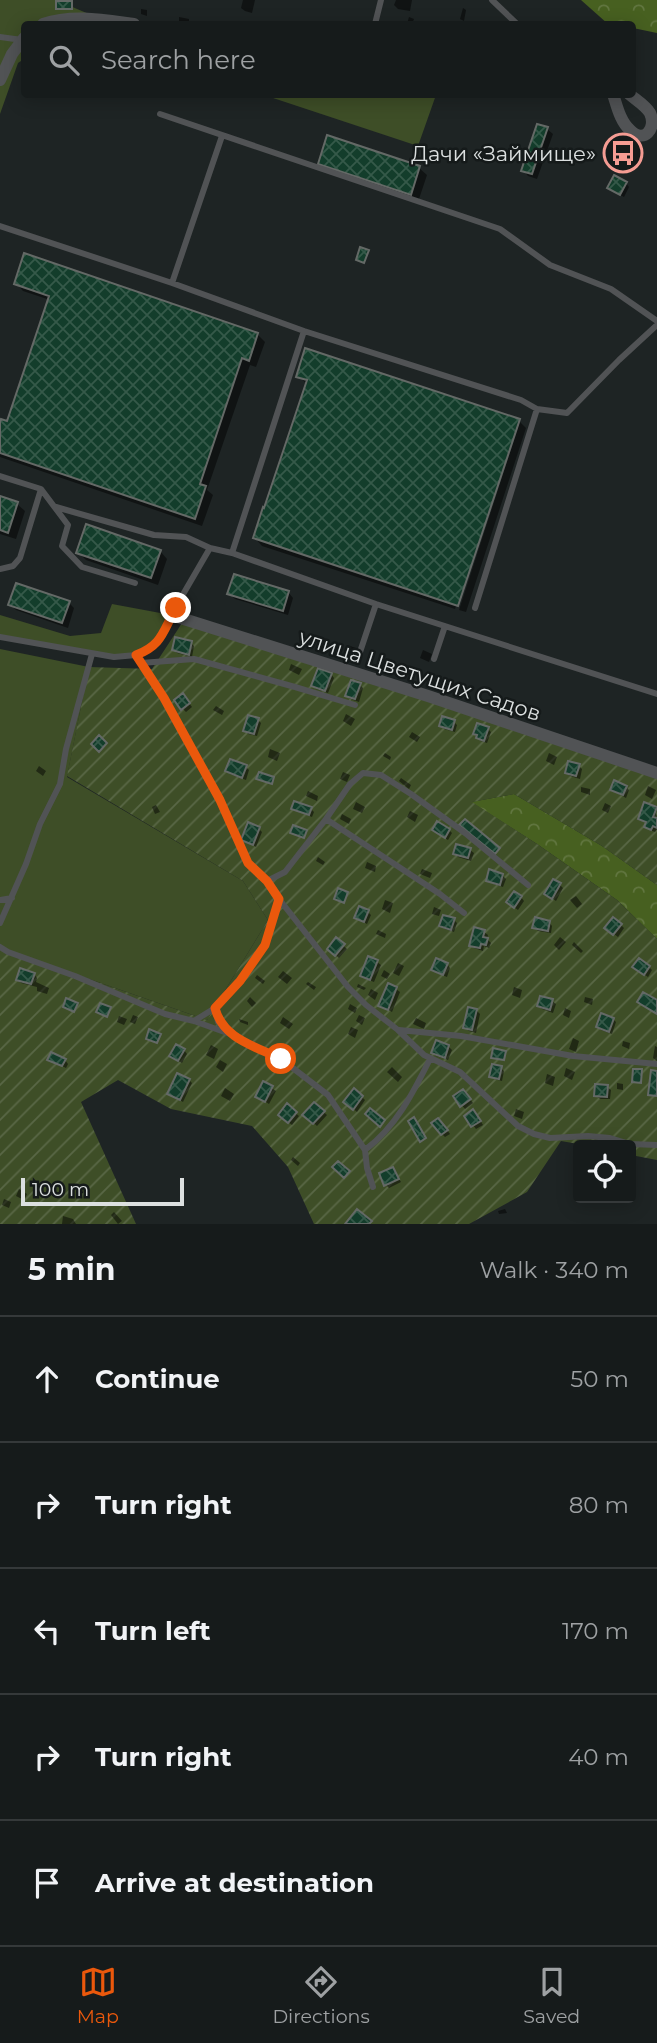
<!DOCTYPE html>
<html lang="en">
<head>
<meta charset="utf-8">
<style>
	body { margin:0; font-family:Montserrat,sans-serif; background:#232828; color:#f1f3f6 }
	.controls { position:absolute; right:21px; bottom:21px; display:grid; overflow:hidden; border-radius:7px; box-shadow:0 4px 18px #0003 }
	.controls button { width:63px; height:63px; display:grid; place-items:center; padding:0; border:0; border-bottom:2px solid #35393a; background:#161b1b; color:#f1f3f6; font:35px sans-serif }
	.scale { position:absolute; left:21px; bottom:18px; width:163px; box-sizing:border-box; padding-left:7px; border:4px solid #dce0e0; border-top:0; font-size:19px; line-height:24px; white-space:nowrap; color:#dce0e0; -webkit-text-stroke:5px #151a1a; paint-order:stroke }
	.stop { position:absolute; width:21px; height:21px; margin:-16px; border:5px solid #ea580c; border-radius:50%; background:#fff }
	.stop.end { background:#ea580c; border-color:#fff; box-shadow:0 2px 7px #0008 }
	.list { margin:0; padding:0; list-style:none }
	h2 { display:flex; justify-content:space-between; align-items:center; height:91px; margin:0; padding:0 28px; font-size:30px }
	h2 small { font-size:23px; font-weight:400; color:#9ea1a3 }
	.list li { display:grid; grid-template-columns:46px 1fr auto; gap:21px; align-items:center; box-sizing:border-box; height:126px; padding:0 28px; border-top:2px solid #35393a }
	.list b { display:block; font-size:26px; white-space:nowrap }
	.list em { font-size:23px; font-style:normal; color:#9ea1a3 }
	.icon { flex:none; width:38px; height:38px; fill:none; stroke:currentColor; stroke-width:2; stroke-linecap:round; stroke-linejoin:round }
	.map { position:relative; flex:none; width:657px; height:1224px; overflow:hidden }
	.search { position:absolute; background:#161b1b; box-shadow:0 4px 18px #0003; left:21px; right:21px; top:21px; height:77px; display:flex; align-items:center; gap:18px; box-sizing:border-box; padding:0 24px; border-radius:7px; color:#9ea1a3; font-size:26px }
	.sheet { height:721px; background:#161b1b }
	nav { display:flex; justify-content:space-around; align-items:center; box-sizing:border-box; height:98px; border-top:2px solid #35393a; background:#161b1b; font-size:19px; color:#9ea1a3 }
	nav a { display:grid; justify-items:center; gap:4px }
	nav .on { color:#ea580c }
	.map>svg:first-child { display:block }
	.grass { fill:#3e4e27 }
	.forest { fill:url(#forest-crowns) }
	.garden { fill:url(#garden-furrows) }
	.shadow { fill:#0007 }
	.building { fill:url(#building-cross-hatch); stroke:#646966; stroke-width:2 }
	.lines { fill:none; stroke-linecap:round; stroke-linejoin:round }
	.service { stroke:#515355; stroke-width:6 }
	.minor { stroke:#515355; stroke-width:12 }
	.route { stroke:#ea580c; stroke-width:9 }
	.labels { text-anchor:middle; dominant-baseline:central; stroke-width:5; stroke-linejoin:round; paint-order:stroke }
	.poi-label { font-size:21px; fill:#dce0e0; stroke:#151a1a; text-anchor:end }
	.street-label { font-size:21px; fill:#dce0e0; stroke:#151a1a }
</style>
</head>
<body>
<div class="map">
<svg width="657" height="1224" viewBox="0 0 657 1224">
	<defs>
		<pattern id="forest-crowns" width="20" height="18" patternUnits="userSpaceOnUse" patternTransform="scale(1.75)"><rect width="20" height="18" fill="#476020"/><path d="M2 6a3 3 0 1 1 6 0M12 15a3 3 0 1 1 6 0" fill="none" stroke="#617640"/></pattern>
		<pattern id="garden-furrows" width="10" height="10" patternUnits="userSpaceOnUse" patternTransform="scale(1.75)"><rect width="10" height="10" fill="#3e4e27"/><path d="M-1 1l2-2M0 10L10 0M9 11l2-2" fill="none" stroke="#596746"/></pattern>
		<pattern id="building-cross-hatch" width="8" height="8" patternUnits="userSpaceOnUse" patternTransform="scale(1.75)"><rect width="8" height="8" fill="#133d2b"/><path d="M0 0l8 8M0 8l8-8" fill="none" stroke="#355949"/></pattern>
	</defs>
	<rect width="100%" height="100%" fill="#1e2424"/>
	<!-- grass -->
	<path class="grass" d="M0 0H56L103 20 134 24H24V59L18 63 0 114Z
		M255 95 436 94V95L418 146 270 97Z
		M112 604 171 615 154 646 136 655 114 657 0 637V615L70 636 101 633Z
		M0 649 89 667 67 777 243 881 268 920 207 1020 0 948Z"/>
	<!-- forest -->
	<path class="forest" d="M581 0H657V33L633 28 632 24H608Z
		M514 794 602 846 657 885V939L617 900 537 844 471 802Z"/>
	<!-- garden -->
	<path class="garden" d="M186 617 657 772V885L602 846 514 794 472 802 537 844 617 900 657 939V1160L631 1155V1145H584L561 1141 527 1192 469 1224H314L288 1167 252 1126 171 1109 118 1080 81 1102 136 1224H0V948L207 1020 268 920 243 881 67 776 89 667 152 669Z"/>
	<!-- shadow -->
	<path class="shadow" d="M243 0H255L252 13 245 11 241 8Z
		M396 0H412L410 11 398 9 394 5Z
		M463 8 466 10 464 21 460 19Z
		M141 9 147 10V16L141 14Z
		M179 17 189 19V24H179Z
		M409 17 414 19 412 24H407Z
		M547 129 553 134 537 179 528 176 523 170Z
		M320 164 419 168 427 175 418 202 327 172Z
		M626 183 629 187 624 197 613 191Z
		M16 283 257 334 265 342 256 367 250 365 207 490 213 495 202 526 0 457V428L8 423 50 300 23 291Z
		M298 376 519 421 526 428 466 612 459 610 520 422H517L455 609 262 546 255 538 307 384Z
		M0 498 17 504 25 511 16 539 0 534Z
		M160 551 167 559 158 585 86 560 78 552Z
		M288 592 293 598 288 615 235 599 229 593Z
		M69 603 74 608 68 628 16 610 10 604Z
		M191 643 194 646 192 657 177 653 174 650Z
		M347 645 356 648 354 655 345 651Z
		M423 650 432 654 429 662 420 658Z
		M291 664 302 669 299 675 289 670Z
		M331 674 334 678 328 693 316 689 313 685Z
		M360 685 363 688 359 702 350 699 347 695Z
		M186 699 192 707 186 712 183 709Z
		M216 706 224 711 222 715 213 710Z
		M346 714 355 719 351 726 343 721Z
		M258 720 261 723 257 736 248 734 245 730Z
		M454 722 457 725 455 732 444 729 441 725Z
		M488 729 491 732 487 743 481 741 475 733Z
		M412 732 420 737 417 742 409 737Z
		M270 749 280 753 277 761 268 757Z
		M385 753 391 757 390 760 383 756Z
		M549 753 557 757 554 765 546 761Z
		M39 766 46 771 43 776 36 771Z
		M579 766 582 769 580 779 570 776 567 772Z
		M246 767 249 770 246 780 230 774 227 771Z
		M343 772 350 775 347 782 340 779Z
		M401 778 411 785 409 789 399 781Z
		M648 786 656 790 652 799 645 795Z
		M581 787 590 789V795L581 792Z
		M626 787 629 790 626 798 612 790Z
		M308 791 318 796 317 801 306 796Z
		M356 802 365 807 362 813 353 809Z
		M605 803 611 806 608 813 602 810Z
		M156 805 160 812 155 814 152 807Z
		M293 808 311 809 314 812 312 817 297 811Z
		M656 809 657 829 655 832 650 830 646 827 648 823 640 818Z
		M410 811 418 815 415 822 407 817Z
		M342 814 351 819 349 824 340 819Z
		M259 829 262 832 256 847 243 839Z
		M449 830 452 833 448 840 437 833Z
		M457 846 470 850 474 853 471 861 458 857 455 853Z
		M318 857 325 862 323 865 316 861Z
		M367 862 376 866 375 872 365 868Z
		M422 869 432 873 430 878 420 874Z
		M502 875 506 879 503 887 491 883 488 880Z
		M560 885 563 888 556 901 550 897Z
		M576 896 582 904 577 908 570 900Z
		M521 897 524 901 518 910 511 905Z
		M385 900 393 903 390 913 382 909Z
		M434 907 441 910 439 916 432 914Z
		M368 912 371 915 367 924 356 918Z
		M454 920 457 923 454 932 445 929 441 926Z
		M549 922 552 926 551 933 538 931 534 927Z
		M621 925 624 928 618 937 610 931Z
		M378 930 386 934 385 938 376 934Z
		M484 932 488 935 487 939 491 943 489 948 484 946 483 951 474 948 471 945Z
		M560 937 566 942 559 950 554 945Z
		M337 940 347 949 339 958 329 949Z
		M574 942 583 951 581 953 572 945Z
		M377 962 381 965 374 982 366 979 362 975Z
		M398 963 404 966 399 976 393 973Z
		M447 964 450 968 447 977 437 973 433 970Z
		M649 967 652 970 648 977 638 970Z
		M384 970 390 974 387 979 381 976Z
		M283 971 292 978 287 984 278 977Z
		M34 974 37 978 36 982 49 988 47 994 37 991V987L21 983 18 979Z
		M257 975 265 981 263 984 255 978Z
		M308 982 316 987 314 990 306 984Z
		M358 984 366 988 364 990 357 987Z
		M514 987 522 990 520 998 512 995Z
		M371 989 378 993 375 1000 368 995Z
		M396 989 400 992 392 1012 380 1005Z
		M250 997 256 1003 252 1007 247 1001Z
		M585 997 593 999 592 1005 584 1002Z
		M541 998 552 1001 556 1004 553 1013 542 1009 539 1006Z
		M350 1004 357 1008 355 1013 348 1009Z
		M565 1008 571 1011 569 1018 563 1015Z
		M476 1010 480 1014 476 1033 469 1031 465 1028Z
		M133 1015 138 1017 135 1024 130 1022Z
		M359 1015 365 1018 362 1025 356 1021Z
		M119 1016 127 1019 124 1025 117 1022Z
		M283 1017 293 1024 289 1029 280 1023Z
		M416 1018 426 1023 424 1029 413 1024Z
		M239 1019 248 1022V1025L240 1022Z
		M613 1019 616 1022 612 1034 601 1030 598 1027Z
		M351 1027 358 1030 355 1038 348 1034Z
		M573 1038 579 1041 576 1052 569 1049Z
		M623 1041 630 1043 629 1049 622 1046Z
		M211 1045 218 1049 214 1059 206 1055Z
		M448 1046 452 1050 448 1060 436 1056 433 1053Z
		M655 1046 657 1047V1061L653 1058Z
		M184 1050 187 1054 182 1063 175 1059Z
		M49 1059 65 1060 68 1064 66 1068Z
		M220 1060 227 1064 223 1072 216 1067Z
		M392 1067 402 1077 398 1082 387 1072Z
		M501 1068 504 1071 502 1081 494 1079 491 1076Z
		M566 1068 575 1072 572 1080 564 1076Z
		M547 1074 555 1077 553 1086 545 1083Z
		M189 1080 192 1083 183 1102 169 1094Z
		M264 1083 276 1091 269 1104 257 1096Z
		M617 1083 623 1084V1090L617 1089Z
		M607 1087 611 1090 610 1099H600L596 1095Z
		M225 1088 234 1094 230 1101 221 1096Z
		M466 1094 473 1103 465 1109 455 1097Z
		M362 1097 365 1100 357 1112 349 1105Z
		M315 1104 327 1115 317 1126 305 1115Z
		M287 1106 299 1116 292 1125 283 1118Z
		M516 1109 524 1112 522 1119 514 1116Z
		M477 1115 483 1125 476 1129 466 1116Z
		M442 1123 450 1134 445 1137 442 1134Z
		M293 1157 300 1163 298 1166 291 1160Z
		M393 1169 401 1182 389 1188 386 1185Z
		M19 1189 27 1194 24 1200 16 1196Z
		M4 1199 11 1202 9 1208 2 1205Z
		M505 1209 507 1213 499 1214 498 1211Z
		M114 1212 122 1221 118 1224 111 1215Z
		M63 1216 73 1219 76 1224H62Z"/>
	<!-- building -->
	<path class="building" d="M56 1H72V9H56Z
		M537 124 548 127 532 174 521 171Z
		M327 135 420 166 411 195 318 164Z
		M614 175 627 182 620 195 607 188Z
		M360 247 369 250 364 263 356 260Z
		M24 253 258 333 249 361 242 358 200 484 206 486 195 519 0 453V422L1 419 7 421 49 296 14 284Z
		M305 348 520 419 458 606 253 538 263 507 264 508 307 380 296 377Z
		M0 496 18 502 8 533 0 530Z
		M86 524 161 550 151 578 76 553Z
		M234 574 289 591 283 611 227 594Z
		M16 583 70 601 62 623 8 605Z
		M175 637 192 641 189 655 172 650Z
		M318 668 332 673 325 691 311 686Z
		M351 680 361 683 355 699 345 696Z
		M183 693 190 703 181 710 174 700Z
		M248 715 259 718 254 734 243 731Z
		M442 716 455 720 452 730 439 726Z
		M477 723 489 727 484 741 476 738 477 735 473 734Z
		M99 735 107 743 99 752 91 744Z
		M230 759 247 765 242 778 225 771Z
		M568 761 580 764 576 776 565 773Z
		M259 772 274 777 272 784 256 779Z
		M614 780 627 786 623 795 610 790Z
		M294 801 312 807 309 815 291 809Z
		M644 802 657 807 653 817 657 818V828L653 826 651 830 644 827 646 822 638 819Z
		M465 819 500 848 495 854 459 825Z
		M437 821 450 829 445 838 432 830Z
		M248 822 260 827 253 845 241 840Z
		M293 825 307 830 304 838 290 833Z
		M456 844 471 848 468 858 453 854Z
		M489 869 503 874 500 885 486 881Z
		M553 879 561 883 552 899 544 894Z
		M338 888 348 892 344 903 334 899Z
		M514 891 522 896 514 908 506 902Z
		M359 906 369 910 364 922 354 918Z
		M443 915 455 918 451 930 439 926Z
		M535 917 550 921 548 931 532 928Z
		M613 917 622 924 613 935 604 928Z
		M474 927 485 930 483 937 488 938 486 945 481 944 480 948 469 946Z
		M336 937 345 944 335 956 327 949Z
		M368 956 378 960 370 980 360 976Z
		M436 958 448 963 443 975 431 970Z
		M639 958 650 966 644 975 632 967Z
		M20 968 35 973 31 984 16 980Z
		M388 983 397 987 388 1010 378 1006Z
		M643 992 657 1000V1014L637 1002Z
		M540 996 553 999 550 1010 537 1006Z
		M66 998 78 1003 74 1012 63 1007Z
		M100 1003 111 1007 107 1017 96 1012Z
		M468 1007 477 1009 472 1030 463 1028Z
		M601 1013 614 1018 609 1032 596 1027Z
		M149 1029 161 1034 157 1043 146 1039Z
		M436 1040 449 1045 445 1058 431 1053Z
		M176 1044 185 1049 178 1061 169 1056Z
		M493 1048 506 1051 504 1060 491 1058Z
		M51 1052 66 1059 62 1066 47 1060Z
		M492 1064 502 1066 499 1079 489 1077Z
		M633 1069H642L641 1083 632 1082Z
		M651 1070 657 1071V1096L648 1095Z
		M177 1073 190 1079 180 1100 167 1094Z
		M263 1081 273 1086 265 1102 255 1097Z
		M595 1084 608 1085 607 1097 594 1096Z
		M354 1088 363 1096 353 1110 343 1102Z
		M463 1089 471 1099 460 1107 453 1096Z
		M314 1102 325 1111 313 1124 302 1115Z
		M287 1103 297 1112 288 1123 278 1115Z
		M370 1108 385 1120 380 1127 365 1114Z
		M473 1109 481 1121 471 1127 464 1116Z
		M414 1117 426 1138 420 1142 408 1121Z
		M438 1118 448 1130 441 1135 431 1123Z
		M338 1161 350 1171 344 1178 332 1167Z
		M393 1167 399 1179 384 1186 379 1173Z
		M357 1209 372 1221 369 1224H345Z"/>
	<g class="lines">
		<!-- service -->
		<path class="service" d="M492 0 517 24
			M375 24 381 0
			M0 37 22 40
			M160 114 500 229 550 265 611 289 657 321
			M0 226 172 283 304 331 521 400 537 409 567 413 619 360 657 325
			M172 283 222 136
			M304 331 232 553 376 604 657 694
			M0 476 41 489 68 525 62 546 82 567 135 583
			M56 507 154 535 186 537 210 548 232 553
			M0 569 13 566 20 558 41 489
			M475 608 537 409
			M0 637 114 657 136 655 145 652 154 646 163 635 171 615 210 548
			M360 652 376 604
			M136 655 164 698 220 800 248 863 267 881 279 899 266 945 240 981 215 1008 218 1022 229 1032
			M434 659 445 626
			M141 663 194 659 295 687 355 705
			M326 819 350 784 363 773 381 775 411 794 465 833 528 885
			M267 881 285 872 326 819 440 894 464 913
			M279 899 348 987 366 1005 398 1030 424 1055 460 1072 518 1126 534 1134 550 1138 588 1136 610 1138 630 1144 657 1145
			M0 900 12 898
			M0 923 26 864 40 824 60 784 66 749 92 654
			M0 947 8 952 75 976 165 1014 194 1021 230 1034 281 1059 328 1095 365 1150 367 1168 373 1187
			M194 1021 215 1008
			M399 1030 461 1036 573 1056 657 1064
			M365 1150C396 1127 413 1093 430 1059"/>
		<!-- minor -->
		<path class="minor" d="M43 24C73 14 104 20 134 24
			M0 80 12 54 24 38
			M613 94C617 106 620 121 630 130 644 144 657 129 650 113 645 105 636 100 629 94
			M171 615 428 696 657 773"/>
	</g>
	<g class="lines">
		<!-- route -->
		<path class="route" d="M176 608C163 630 163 645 136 655L164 698 220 800 248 863 267 881 279 899 265 945 240 981 215 1008C223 1039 255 1046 281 1059"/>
	</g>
	<!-- icons -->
	<defs>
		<symbol id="bus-ring" viewBox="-11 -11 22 22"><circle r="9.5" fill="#151a1a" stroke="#f59c93" stroke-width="1.5"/><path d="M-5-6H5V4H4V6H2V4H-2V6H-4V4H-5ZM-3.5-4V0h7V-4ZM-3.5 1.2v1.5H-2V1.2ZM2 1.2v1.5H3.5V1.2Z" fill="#f59c93"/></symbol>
	</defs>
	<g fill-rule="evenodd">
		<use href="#bus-ring" x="601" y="131" width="44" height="44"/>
	</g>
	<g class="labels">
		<!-- poi labels -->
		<g class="poi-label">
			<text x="596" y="153">Дачи «Займище»</text>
		</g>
		<!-- street labels -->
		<g class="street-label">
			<text transform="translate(420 675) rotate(18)">улица Цветущих Садов</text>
		</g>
	</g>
</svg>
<div class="controls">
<button><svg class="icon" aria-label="locate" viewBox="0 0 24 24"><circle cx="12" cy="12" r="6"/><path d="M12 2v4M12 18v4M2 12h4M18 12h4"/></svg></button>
</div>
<div class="scale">100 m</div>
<div class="stop" style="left:281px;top:1059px"></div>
<div class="stop end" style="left:176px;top:608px"></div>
<div class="search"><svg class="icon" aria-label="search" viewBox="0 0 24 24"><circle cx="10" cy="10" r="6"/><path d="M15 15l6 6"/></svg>Search here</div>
</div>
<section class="sheet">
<h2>5 min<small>Walk · 340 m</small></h2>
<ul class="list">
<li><svg class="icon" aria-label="ahead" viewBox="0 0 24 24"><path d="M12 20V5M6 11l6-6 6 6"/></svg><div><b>Continue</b></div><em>50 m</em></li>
<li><svg class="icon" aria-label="right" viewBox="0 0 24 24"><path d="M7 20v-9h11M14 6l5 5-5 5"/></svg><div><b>Turn right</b></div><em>80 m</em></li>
<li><svg class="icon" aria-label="left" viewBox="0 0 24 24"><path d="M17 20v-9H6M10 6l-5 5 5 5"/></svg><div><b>Turn left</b></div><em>170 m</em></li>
<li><svg class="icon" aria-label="right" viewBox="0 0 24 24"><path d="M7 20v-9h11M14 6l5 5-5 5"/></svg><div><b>Turn right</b></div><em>40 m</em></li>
<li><svg class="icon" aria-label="arrive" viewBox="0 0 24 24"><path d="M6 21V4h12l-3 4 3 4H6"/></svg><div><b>Arrive at destination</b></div></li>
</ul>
</section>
<nav>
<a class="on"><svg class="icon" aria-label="map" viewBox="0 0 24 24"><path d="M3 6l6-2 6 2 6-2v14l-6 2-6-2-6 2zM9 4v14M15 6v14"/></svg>Map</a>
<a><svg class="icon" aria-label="directions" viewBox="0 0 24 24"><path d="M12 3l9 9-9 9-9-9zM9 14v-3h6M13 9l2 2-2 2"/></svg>Directions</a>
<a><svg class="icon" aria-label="saved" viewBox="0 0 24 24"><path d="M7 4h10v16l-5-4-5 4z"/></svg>Saved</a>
</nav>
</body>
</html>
